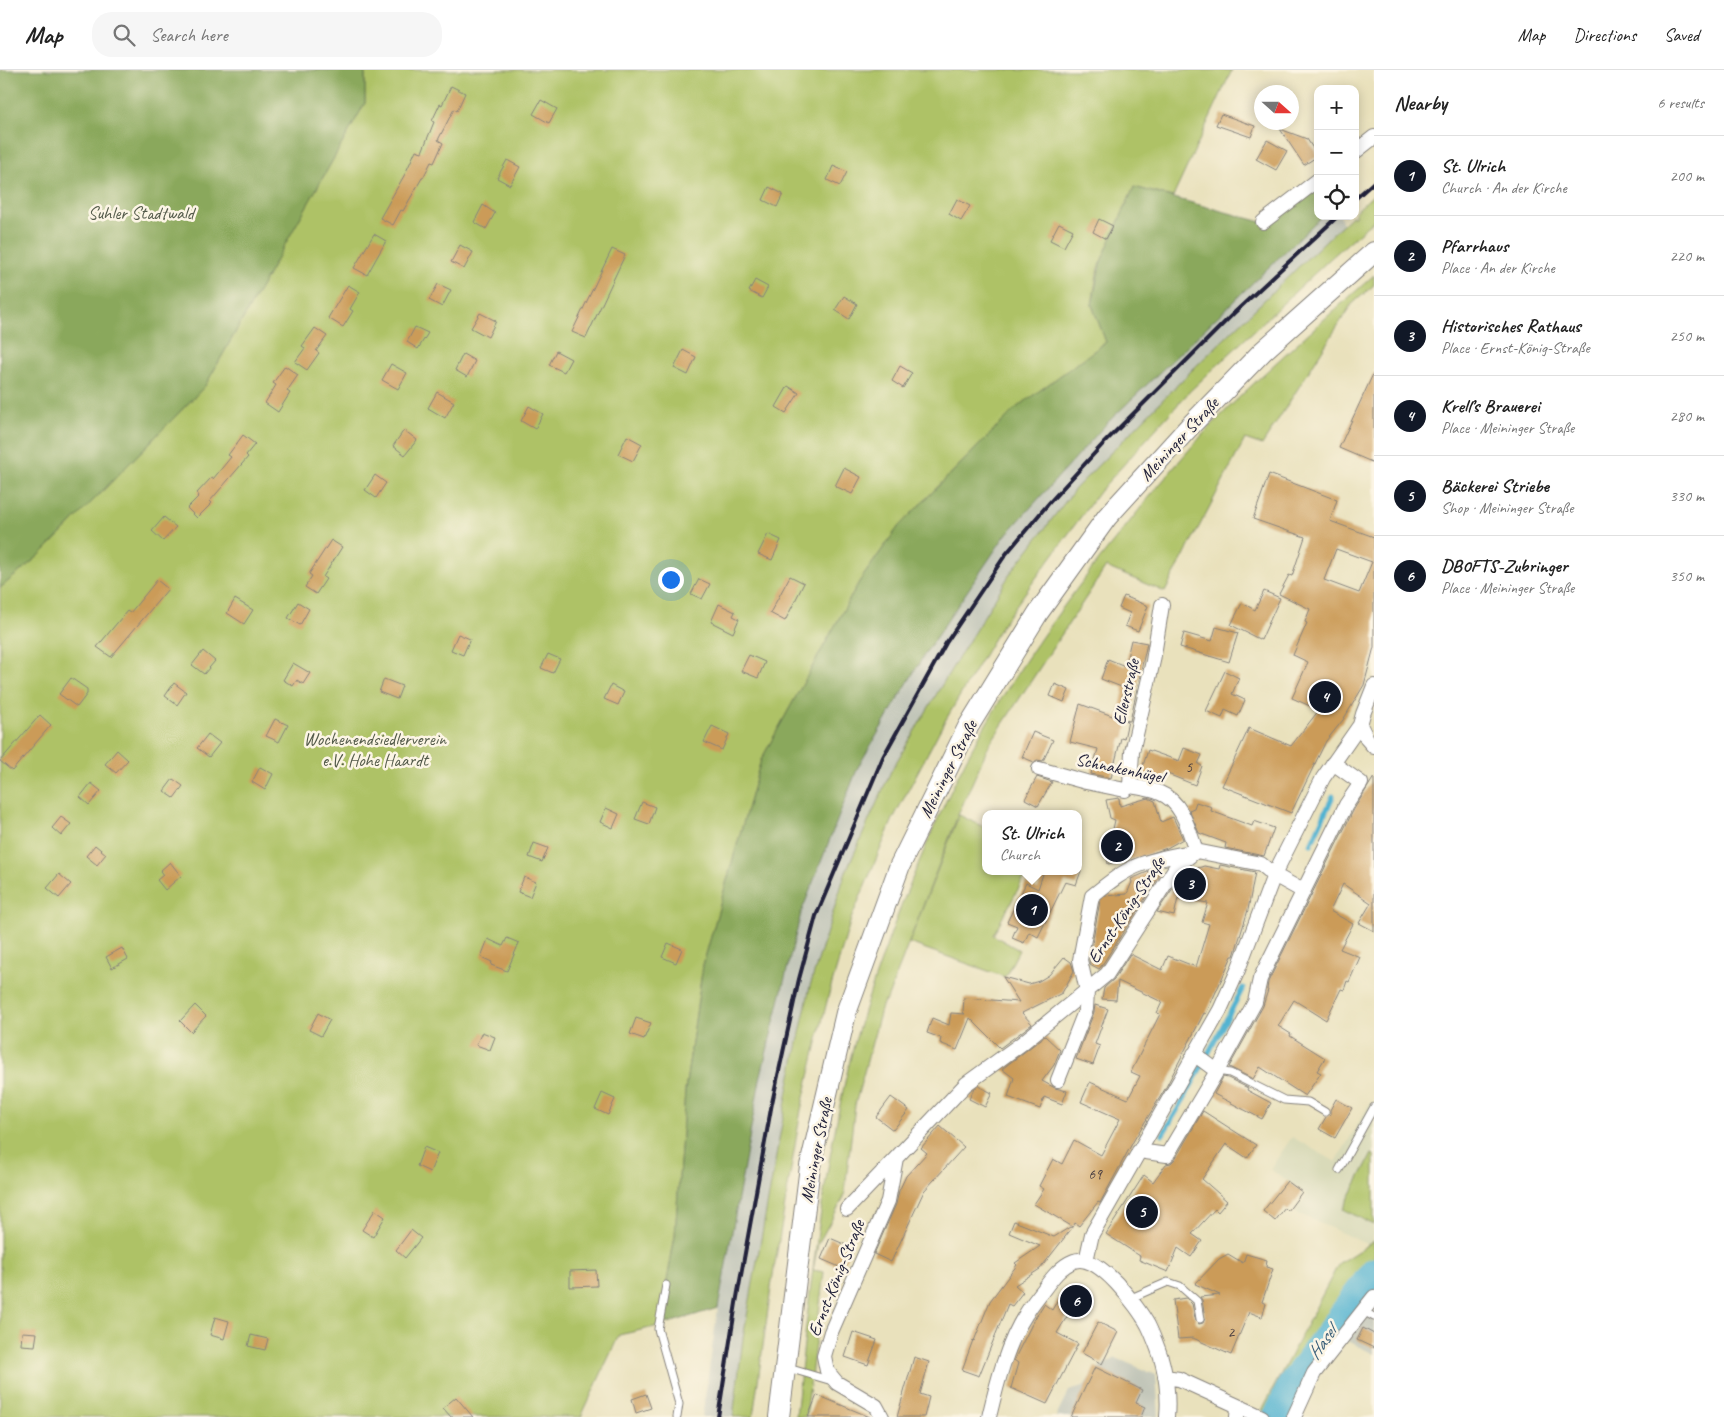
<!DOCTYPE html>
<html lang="en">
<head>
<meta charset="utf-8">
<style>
	body { margin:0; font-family:Caveat,sans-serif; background:#f6f6f6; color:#222 }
	.controls { position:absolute; right:15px; top:15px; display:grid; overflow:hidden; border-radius:10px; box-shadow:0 2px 12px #0003 }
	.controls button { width:45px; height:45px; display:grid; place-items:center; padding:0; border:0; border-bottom:1px solid #e0e0e0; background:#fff; color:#222; font:25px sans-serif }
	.compass { position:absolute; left:1254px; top:15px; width:45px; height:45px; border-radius:50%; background:#fff; box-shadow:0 2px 12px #0003; rotate:111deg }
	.you { position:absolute; left:670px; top:509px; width:18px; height:18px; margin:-12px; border:4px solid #fff; border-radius:50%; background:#1a73e8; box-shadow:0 0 0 8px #1a73e833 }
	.badge { display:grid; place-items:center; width:32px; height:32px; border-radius:50%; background:#111827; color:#fff; font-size:16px; font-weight:700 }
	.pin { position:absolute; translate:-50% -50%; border:2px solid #fff; box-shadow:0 1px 5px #0006 }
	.popup { position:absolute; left:982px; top:740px; width:100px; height:65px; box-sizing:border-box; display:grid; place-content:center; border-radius:10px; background:#fff; filter:drop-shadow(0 1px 4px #0005); font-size:16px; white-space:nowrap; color:#767676 }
	.popup b { font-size:19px; color:#222 }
	.popup::after { content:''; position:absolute; left:50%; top:100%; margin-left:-10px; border:10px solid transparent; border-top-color:#fff }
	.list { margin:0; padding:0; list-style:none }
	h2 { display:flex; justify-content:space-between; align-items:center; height:65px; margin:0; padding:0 20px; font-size:21px }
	h2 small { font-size:16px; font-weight:400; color:#767676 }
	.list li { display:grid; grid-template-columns:32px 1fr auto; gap:15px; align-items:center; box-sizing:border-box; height:80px; padding:0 20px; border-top:1px solid #e0e0e0 }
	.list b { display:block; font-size:19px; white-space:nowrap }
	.list p { margin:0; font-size:16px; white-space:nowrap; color:#767676 }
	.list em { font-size:16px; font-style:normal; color:#767676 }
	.icon { flex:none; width:28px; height:28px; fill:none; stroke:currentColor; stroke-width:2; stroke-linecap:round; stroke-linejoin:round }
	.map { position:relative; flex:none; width:1374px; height:1347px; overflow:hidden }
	header { display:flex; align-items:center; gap:30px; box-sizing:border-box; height:70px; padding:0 25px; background:#fff; border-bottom:1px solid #e0e0e0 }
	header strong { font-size:24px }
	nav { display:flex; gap:28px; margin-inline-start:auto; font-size:18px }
	.search { width:350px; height:45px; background:#f6f6f6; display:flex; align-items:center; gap:12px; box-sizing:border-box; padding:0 18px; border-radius:20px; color:#767676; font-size:19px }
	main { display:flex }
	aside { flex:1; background:#fff }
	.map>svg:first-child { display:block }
	.built { fill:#d9dab9 }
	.industrial { fill:#c2c6b9 }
	.green { fill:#aec266; stroke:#687250 }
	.forest { fill:#8aa85b; stroke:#56654b }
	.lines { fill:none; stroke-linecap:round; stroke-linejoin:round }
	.stream { stroke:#53b3d1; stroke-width:5 }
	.river { stroke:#53b3d1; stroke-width:29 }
	.building { fill:#cb9b59; fill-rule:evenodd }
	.lane-casing { stroke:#86827c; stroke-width:9 }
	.street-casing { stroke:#86827c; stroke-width:16 }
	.secondary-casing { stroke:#86827c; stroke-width:22 }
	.lane { stroke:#fff; stroke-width:7 }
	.street { stroke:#fff; stroke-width:14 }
	.secondary { stroke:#fff; stroke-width:20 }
	.rail { stroke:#22223b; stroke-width:4 }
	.labels { text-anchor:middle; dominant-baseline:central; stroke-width:5; stroke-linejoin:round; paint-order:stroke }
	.number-label { font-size:15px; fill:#4c4042 }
	.park-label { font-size:18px; fill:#535a4a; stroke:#fcf5e5 }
	.street-label { font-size:18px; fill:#22223b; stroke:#fcf5e5 }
	.water-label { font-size:19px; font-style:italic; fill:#365c77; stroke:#fcf5e5 }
</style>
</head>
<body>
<header>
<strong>Map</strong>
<div class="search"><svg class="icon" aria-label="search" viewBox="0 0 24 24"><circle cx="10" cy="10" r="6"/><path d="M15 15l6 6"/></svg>Search here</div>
<nav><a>Map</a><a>Directions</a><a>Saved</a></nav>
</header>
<main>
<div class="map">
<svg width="1374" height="1347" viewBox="0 0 1374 1347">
	<rect width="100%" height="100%" fill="#fcf5e5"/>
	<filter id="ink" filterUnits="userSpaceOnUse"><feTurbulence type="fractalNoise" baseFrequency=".02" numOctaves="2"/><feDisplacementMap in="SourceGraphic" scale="10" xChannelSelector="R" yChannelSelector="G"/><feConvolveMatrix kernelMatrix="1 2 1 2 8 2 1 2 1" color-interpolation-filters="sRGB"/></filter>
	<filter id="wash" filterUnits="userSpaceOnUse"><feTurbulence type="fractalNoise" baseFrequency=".0096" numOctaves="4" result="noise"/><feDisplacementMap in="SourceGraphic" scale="20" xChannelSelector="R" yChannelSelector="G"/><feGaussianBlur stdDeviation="1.12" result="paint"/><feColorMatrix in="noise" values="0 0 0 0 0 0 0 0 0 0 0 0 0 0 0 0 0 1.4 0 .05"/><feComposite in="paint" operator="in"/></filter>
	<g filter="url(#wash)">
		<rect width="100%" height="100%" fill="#e9e1bc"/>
		<!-- built -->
		<path class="built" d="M1370 1033H1374L1373 1177 1295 1142 1307 1125 1270 1099 1292 1067 1336 1092Z"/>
		<!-- industrial -->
		<path class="industrial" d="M1322 146H1340L1343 154 1190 302 1075 419 1010 504 949 603 891 700 845 804 810 916 789 1015 743 1268 733 1347H702L718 1238 760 1008 801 843 858 697 924 585 1004 467 1107 353Z
			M1374 1237V1284L1348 1271Z
			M1116 1288 1156 1305 1159 1347H1056L1069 1321 1083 1317 1096 1299Z"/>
		<!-- green -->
		<path class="green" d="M365 0H1232L1173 127 1134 117 1098 198 1092 235 1106 272 1016 338 899 456 859 512 761 690 703 895 685 1021 675 1166 659 1256 619 1265 581 1347H0V518L41 484 205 316 365 33Z
			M1374 124V150L1332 187 1190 321 1099 422 1003 553 942 656 893 749 851 849 828 927 801 1040 772 1211 753 1347H733L743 1268 789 1015 810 916 845 804 891 701 949 603 1010 504 1075 419 1190 302 1351 146H1355V142Z
			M1374 205V215L1351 235 1262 375 1245 369 1165 522 1106 497 989 675 958 745 886 932 884 931 882 936 855 1035 844 1127 818 1174 813 1200 824 1202 806 1347H796C809 1226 822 1105 851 986 862 944 877 902 892 860 914 802 938 745 966 690 1010 608 1064 532 1123 460 1149 427 1176 394 1204 363 1257 307 1317 256 1374 205Z
			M959 745 986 758V801H1028L993 865 1019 880 1005 907 909 873Z
			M1372 1084 1374 1085V1155L1343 1139Z
			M1374 1171V1215L1326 1279 1319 1280 1284 1347 1262 1340 1339 1193Z"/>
		<!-- forest -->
		<path class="forest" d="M0 0H365V33L205 316 41 484 0 518Z
			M1318 110V146H1322L1107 353 1004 467 924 585 858 697 801 843 760 1009 718 1238 659 1256 675 1166 685 1021 703 895 761 690 859 512 899 456 1016 338 1106 272 1092 235 1100 194 1134 117 1262 152Z"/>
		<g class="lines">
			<!-- stream -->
			<path class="stream" d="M1311 774 1333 726
				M1163 1064 1184 1029 1243 918"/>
			<!-- river -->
			<path class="river" d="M1277 1347 1293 1313 1374 1202"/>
		</g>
		<g id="blocks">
			<!-- building -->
			<path class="building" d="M451 16 465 23 457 41 454 39 438 70 443 73 434 93 431 92 423 108H422L403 141 401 140 393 155 380 148 405 104 416 80 422 82 434 52 432 51 440 34 442 35Z
				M541 30 557 39 549 53 533 44Z
				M1221 44 1255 56 1251 67 1216 55Z
				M1280 59 1307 69 1318 86 1304 95Z
				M1267 70 1287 81 1276 100 1256 89Z
				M507 90 520 97 510 115 497 108Z
				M833 96 847 102 840 116 827 110Z
				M769 117 783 124 777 137 763 130Z
				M957 129 970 136 961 151 949 144Z
				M483 135 495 143 486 159 474 152Z
				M1099 149 1113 156 1106 169 1093 162Z
				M1059 153 1073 160 1064 177 1050 170Z
				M374 164 386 171 367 205 354 198Z
				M460 175 473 182 464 199 451 192Z
				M612 179 625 185 586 268 572 262Z
				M755 210 768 217 762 228 749 221Z
				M438 214 451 220 442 237 429 230Z
				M348 215 360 222 350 239 353 241 343 257 328 248Z
				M844 226 857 234 849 249 835 240Z
				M480 243 496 251 488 267 471 258Z
				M415 257 428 263 418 279 407 272Z
				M315 258 327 266 316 281 319 283 307 300 295 292 305 278 302 276Z
				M683 280 696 287 688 305 674 298Z
				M556 281 571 289 564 302 549 295Z
				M463 284 475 291 467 307 455 300Z
				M391 294 407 303 398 319 382 310Z
				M285 296 298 305 287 321 290 323 278 342 265 333 276 315 273 313Z
				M900 296 912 303 903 318 892 311Z
				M1374 302V393L1339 378Z
				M788 316 799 323 786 343 776 337Z
				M437 322 454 332 445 348 428 338Z
				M529 336 543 344 535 359 521 351Z
				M404 360 417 370 405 385 393 376Z
				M243 365 255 374 246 385 248 387 210 431 212 433 197 448 187 438 199 426 197 423 211 408 213 409 231 387 228 385Z
				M627 366 642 374 633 391 618 384Z
				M844 398 861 407 852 424 835 416Z
				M1269 404 1337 430 1330 451 1374 467V577L1364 615 1343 650 1326 671 1291 743 1222 716 1249 658 1291 676 1319 640 1292 628 1308 592 1293 585 1307 553 1305 552 1310 539 1279 524 1289 505 1292 506 1305 467 1253 449ZM1336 479 1372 492 1359 523 1324 510Z
				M375 405 386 413 376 428 365 420Z
				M164 447 176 457 163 471 152 461Z
				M768 464 781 470 772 490 758 484Z
				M331 470 342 477 323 507 326 509 316 524 305 517 312 506 309 504Z
				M790 506 804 513 785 551 770 543Z
				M699 509 710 514 702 529 691 524Z
				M157 510 168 519 111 587 97 577 127 541 130 543Z
				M1264 521 1280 528 1261 570 1231 555 1242 533 1255 540Z
				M1124 526 1148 536 1138 561 1125 556 1130 543 1119 538Z
				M235 529 253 540 244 554 227 543Z
				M298 532 309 539 300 555 288 548Z
				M719 534 735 542 733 546 739 549 733 563 711 552Z
				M1216 557 1238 563 1229 592 1180 577 1184 563 1212 571Z
				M458 564 470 569 463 585 451 580Z
				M1131 570 1147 573 1130 651 1124 650 1128 651 1124 669 1121 668 1111 708 1091 704 1098 679 1070 672 1080 634 1118 648 1124 618 1101 609 1108 589 1125 596Z
				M203 581 215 591 204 604 192 595Z
				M548 584 560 589 553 603 541 598Z
				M749 585 765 592 758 608 741 601Z
				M293 593 310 603 303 614 297 610 293 616 283 610Z
				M1225 601 1239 608 1232 624 1245 630 1238 646 1225 640 1222 648 1206 641Z
				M71 608 87 619V624L77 637 59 624Z
				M384 609 402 616 397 629 379 622Z
				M174 613 186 622 177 635 165 626Z
				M1055 614 1069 620 1064 632 1050 626Z
				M611 615 624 622 618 635 604 629Z
				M40 645 51 655 12 701 0 691Z
				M275 649 288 655 279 672 266 666Z
				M712 656 729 664 722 680 704 672Z
				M1033 662 1053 670 1043 691 1037 690 1034 692 1022 687Z
				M208 664 220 673 209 687 197 678Z
				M1184 678 1202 685 1198 694 1202 696 1195 715 1165 703 1162 714 1139 708 1148 680 1179 691Z
				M117 680 128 690 116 703 105 694Z
				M260 697 273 704 265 720 252 712Z
				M1037 707 1052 712 1038 736 1025 729Z
				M1374 707V861L1359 853 1371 833 1343 814 1330 841 1353 854 1340 879 1360 887 1349 912 1347 911 1344 920 1341 919 1326 950 1294 930 1278 956 1291 964 1290 966 1325 988 1317 1001 1321 1003 1305 1026 1260 997 1253 1009 1229 997 1263 936 1268 920H1267L1268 912 1354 739Z
				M173 709 183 716 174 728 164 721Z
				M91 713 101 721 89 735 80 727Z
				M1119 728 1120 736 1148 728 1155 731 1161 752 1173 747 1183 769 1167 778 1128 791 1108 794 1107 786 1115 750 1110 748 1106 730Z
				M642 732 655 737 649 754 635 749Z
				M1196 732 1212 737 1211 741 1252 756 1254 751 1274 758 1264 786 1225 778 1226 773 1199 763 1189 740 1194 738Z
				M606 738 619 744 613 758 600 752Z
				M61 747 71 754 61 766 52 758Z
				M534 773 548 778 542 792 529 787Z
				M95 775 106 784 97 795 86 786Z
				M170 792 181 806 165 820 157 810 163 805 160 801Z
				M1220 795 1255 802 1248 840 1234 886H1232L1206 944 1204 943 1165 1019 1134 1070 1100 1133 1098 1132 1079 1156 1075 1153 1073 1157 1034 1134 1044 1119 1039 1116 1053 1089 1062 1094 1074 1070 1101 1085 1120 1049 1081 1032 1090 1012 1128 1029 1140 1006 1131 1002 1160 944 1157 943 1162 932 1118 911 1116 930 1102 929 1104 918 1114 909 1130 884 1162 900 1168 886 1196 897 1209 854 1202 852 1208 833 1178 828 1174 846 1157 842 1183 803 1204 796 1219 799Z
				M1157 798 1159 807 1100 898 1099 899 1090 894 1089 890 1100 831 1105 826 1127 824 1132 812 1131 809Z
				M1041 801H1081L1076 815 1065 812 1038 867 1029 862 1024 873 1012 868 1017 856 1007 852 1026 813 1038 819 1043 804 1041 803Z
				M59 804 71 814 59 828 47 818Z
				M524 807 536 812 530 827 518 822Z
				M507 868 519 873 507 901 491 895 492 892 481 887 488 869 503 876Z
				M668 873 682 879 676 893 662 887Z
				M122 878 128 889 112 898 106 887Z
				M1064 887 1071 892 1074 901 1062 923 1022 943 1032 954 1000 978 970 948 957 980 940 973 941 968 927 963 932 948 949 955 951 943 965 944 963 942 964 928 1019 932 1003 907 1029 914 1039 911 1049 905Z
				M195 935 206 946 191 962 180 951Z
				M1095 935 1108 939 1095 974 1100 976 1093 995 1076 989 1094 942Z
				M318 943 330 950 321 966 309 960Z
				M636 948 651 953 644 969 630 964Z
				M482 962 495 967 490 980 476 975Z
				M1045 966 1060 980 1054 995 1042 1011 1055 1018 1067 1021 1062 1034 1044 1027 1040 1039 1008 1027 1014 1008 1002 999Z
				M1223 1007 1228 1008 1248 1018 1247 1020 1271 1033 1262 1049 1214 1024Z
				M978 1016 992 1023 985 1037 969 1029 974 1019Z
				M602 1023 615 1029 608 1045 595 1039Z
				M891 1027 909 1040 893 1060 876 1047Z
				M1336 1029 1352 1038 1335 1068 1319 1059 1326 1047 1330 1044V1040Z
				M1203 1041 1256 1075 1247 1088 1226 1074 1202 1109 1227 1131 1218 1142 1215 1139 1192 1164 1202 1171 1191 1187 1178 1178 1168 1202 1139 1190 1140 1186 1106 1164 1144 1105 1153 1112 1166 1094 1171 1093 1175 1089Z
				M940 1056 964 1077 924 1121 891 1192 874 1184 896 1134 899 1121 906 1106 927 1083 921 1078Z
				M424 1077 438 1083 430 1102 417 1096Z
				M1287 1111 1302 1122 1288 1141 1285 1138 1275 1151 1263 1141Z
				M375 1140 385 1147 373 1167 362 1160Z
				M1014 1151 1054 1167 1070 1157 1072 1158 1040 1199 1015 1215 1023 1222 1012 1236 1008 1234 979 1306 962 1300 973 1270 974 1271 990 1231 1017 1195 1015 1193 1040 1176 1009 1163Z
				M411 1160 421 1168 405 1188 396 1180Z
				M830 1168 851 1177 842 1198 821 1189Z
				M1228 1184 1243 1193 1246 1184 1267 1190 1266 1197 1273 1199 1262 1232 1266 1234 1262 1247 1249 1242 1231 1285 1193 1268 1178 1269 1173 1230 1186 1228 1192 1234 1196 1252 1199 1254 1203 1253 1205 1248 1202 1230 1200 1227 1220 1225 1195 1214 1219 1189Z
				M596 1200 597 1216 570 1217V1201Z
				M1065 1217 1085 1228 1076 1243 1071 1240 1057 1263 1078 1274 1047 1334 1011 1318 1018 1293 1014 1290 1034 1250 1044 1234 1052 1240Z
				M215 1247 229 1251 224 1269 210 1265Z
				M1098 1252 1118 1262 1102 1294 1082 1283Z
				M1363 1258 1374 1264V1278L1357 1270Z
				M22 1262 37 1263 35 1276 21 1275Z
				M853 1262 877 1270 868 1295 845 1287Z
				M251 1265 268 1269 265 1280 248 1276Z
				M914 1287 929 1292 920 1324 929 1327 924 1347H897Z
				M1095 1297 1142 1320 1136 1333 1145 1337 1141 1347H1071Z
				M646 1324 651 1338 636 1343 632 1329Z
				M817 1325 870 1347H808Z
				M456 1327 473 1347H451L443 1338Z"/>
		</g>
	</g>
	<g filter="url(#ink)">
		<use href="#blocks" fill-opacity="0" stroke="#86827c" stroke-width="1"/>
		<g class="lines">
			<defs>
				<path id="lane" d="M1217 1001 1230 1003 1284 1030 1308 1032 1325 1042
					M1339 1100 1374 1037
					M666 1215 658 1259 679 1334 677 1347
					M1129 1229 1168 1212 1180 1216 1197 1231 1200 1249
					M1363 1241 1374 1247
					M788 1298 832 1311"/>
				<path id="street" d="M1355 82 1374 67
					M1263 152 1318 110
					M1360 655 1367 669 1374 677
					M1039 699 1086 712 1125 720 1130 716C1140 718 1151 719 1160 723 1183 732 1189 761 1196 781L1261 794 1274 805 1303 821
					M1130 716 1132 682 1153 591 1162 535
					M1194 984 1217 1001
					M1058 1010 1086 939 1087 921 1080 890 1092 826C1107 814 1124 800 1142 794 1159 788 1176 785 1193 782
					M1139 1081 1167 1085 1217 1001 1255 932 1260 909 1346 735 1361 713 1333 693
					M847 1139 896 1088
					M1086 1191 1092 1164 1220 940 1238 900 1274 805 1323 708 1360 655 1363 644 1374 616
					M1165 1307 1179 1309 1238 1336 1237 1347
					M1238 1336 1262 1347
					M882 1347 876 1336 837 1313 827 1301 824 1286 831 1262 888 1131 896 1088 966 1014 1021 974 1107 904 1176 797 1196 781
					M989 1347C997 1313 1007 1273 1026 1244 1031 1235 1038 1227 1044 1219 1052 1208 1061 1196 1074 1191 1098 1182 1138 1237 1148 1255 1152 1263 1155 1271 1158 1279 1166 1300 1169 1326 1167 1347
					M1294 1347 1314 1303 1374 1227"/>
				<path id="secondary" d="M779 1347 810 1096 846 943 900 795 968 657 1038 543 1107 447 1190 356 1263 281 1374 182"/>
			</defs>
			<!-- lane casing -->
			<use href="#lane" class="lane-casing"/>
			<!-- street casing -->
			<use href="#street" class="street-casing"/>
			<!-- secondary casing -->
			<use href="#secondary" class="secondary-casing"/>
			<!-- lane -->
			<use href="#lane" class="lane"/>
			<!-- street -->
			<use href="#street" class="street"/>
			<!-- secondary -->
			<use href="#secondary" class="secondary"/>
			<!-- rail -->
			<path class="rail" d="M1355 129 1374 112
				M718 1347 736 1233 772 1033 799 909 816 846 883 687 946 573 1006 484 1049 433 1103 374 1234 243 1338 146"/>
		</g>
	</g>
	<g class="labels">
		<!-- number labels -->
		<g class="number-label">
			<text x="1189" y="697">5</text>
			<text x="1095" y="1104">69</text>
			<text x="1231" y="1262">2</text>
		</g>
		<!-- park labels -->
		<g class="park-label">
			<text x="141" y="143">Suhler Stadtwald</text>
			<text x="375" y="669">Wochenendsiedlerverein<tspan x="375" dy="21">e.V. Hohe Haardt</tspan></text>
		</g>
		<!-- street labels -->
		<g class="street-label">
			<text transform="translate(1179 369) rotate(-47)">Meininger Straße</text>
			<text transform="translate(1126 622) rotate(-77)">Ellerstraße</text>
			<text transform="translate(1120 698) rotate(12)">Schnakenhügel</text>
			<text transform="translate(948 699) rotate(-63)">Meininger Straße</text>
			<text transform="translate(1126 840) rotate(-56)">Ernst-König-Straße</text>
			<text transform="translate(816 1080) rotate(-79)">Meininger Straße</text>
			<text transform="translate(836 1208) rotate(-68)">Ernst-König-Straße</text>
		</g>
		<!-- water labels -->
		<g class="water-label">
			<text transform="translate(1322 1273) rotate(-54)">Hasel</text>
		</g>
	</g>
</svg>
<div class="controls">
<button>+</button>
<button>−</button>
<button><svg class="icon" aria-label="locate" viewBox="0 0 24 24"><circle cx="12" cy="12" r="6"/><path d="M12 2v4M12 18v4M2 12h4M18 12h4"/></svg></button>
</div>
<svg class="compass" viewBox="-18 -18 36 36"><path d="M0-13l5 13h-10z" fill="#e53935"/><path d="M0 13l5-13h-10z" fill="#767676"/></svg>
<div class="you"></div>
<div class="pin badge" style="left:1032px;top:840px">1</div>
<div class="popup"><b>St. Ulrich</b>Church</div>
<div class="pin badge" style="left:1117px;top:776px">2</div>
<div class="pin badge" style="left:1190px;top:814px">3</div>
<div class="pin badge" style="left:1325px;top:627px">4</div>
<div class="pin badge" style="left:1142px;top:1142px">5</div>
<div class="pin badge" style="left:1076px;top:1231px">6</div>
</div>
<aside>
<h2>Nearby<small>6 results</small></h2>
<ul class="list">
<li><span class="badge">1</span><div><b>St. Ulrich</b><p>Church · An der Kirche</p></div><em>200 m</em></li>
<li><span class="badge">2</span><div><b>Pfarrhaus</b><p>Place · An der Kirche</p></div><em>220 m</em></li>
<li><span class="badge">3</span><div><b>Historisches Rathaus</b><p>Place · Ernst-König-Straße</p></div><em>250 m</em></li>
<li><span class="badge">4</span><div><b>Krell’s Brauerei</b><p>Place · Meininger Straße</p></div><em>280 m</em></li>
<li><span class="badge">5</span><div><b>Bäckerei Striebe</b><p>Shop · Meininger Straße</p></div><em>330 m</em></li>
<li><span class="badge">6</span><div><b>DB0FTS-Zubringer</b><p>Place · Meininger Straße</p></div><em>350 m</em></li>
</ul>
</aside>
</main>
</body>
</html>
